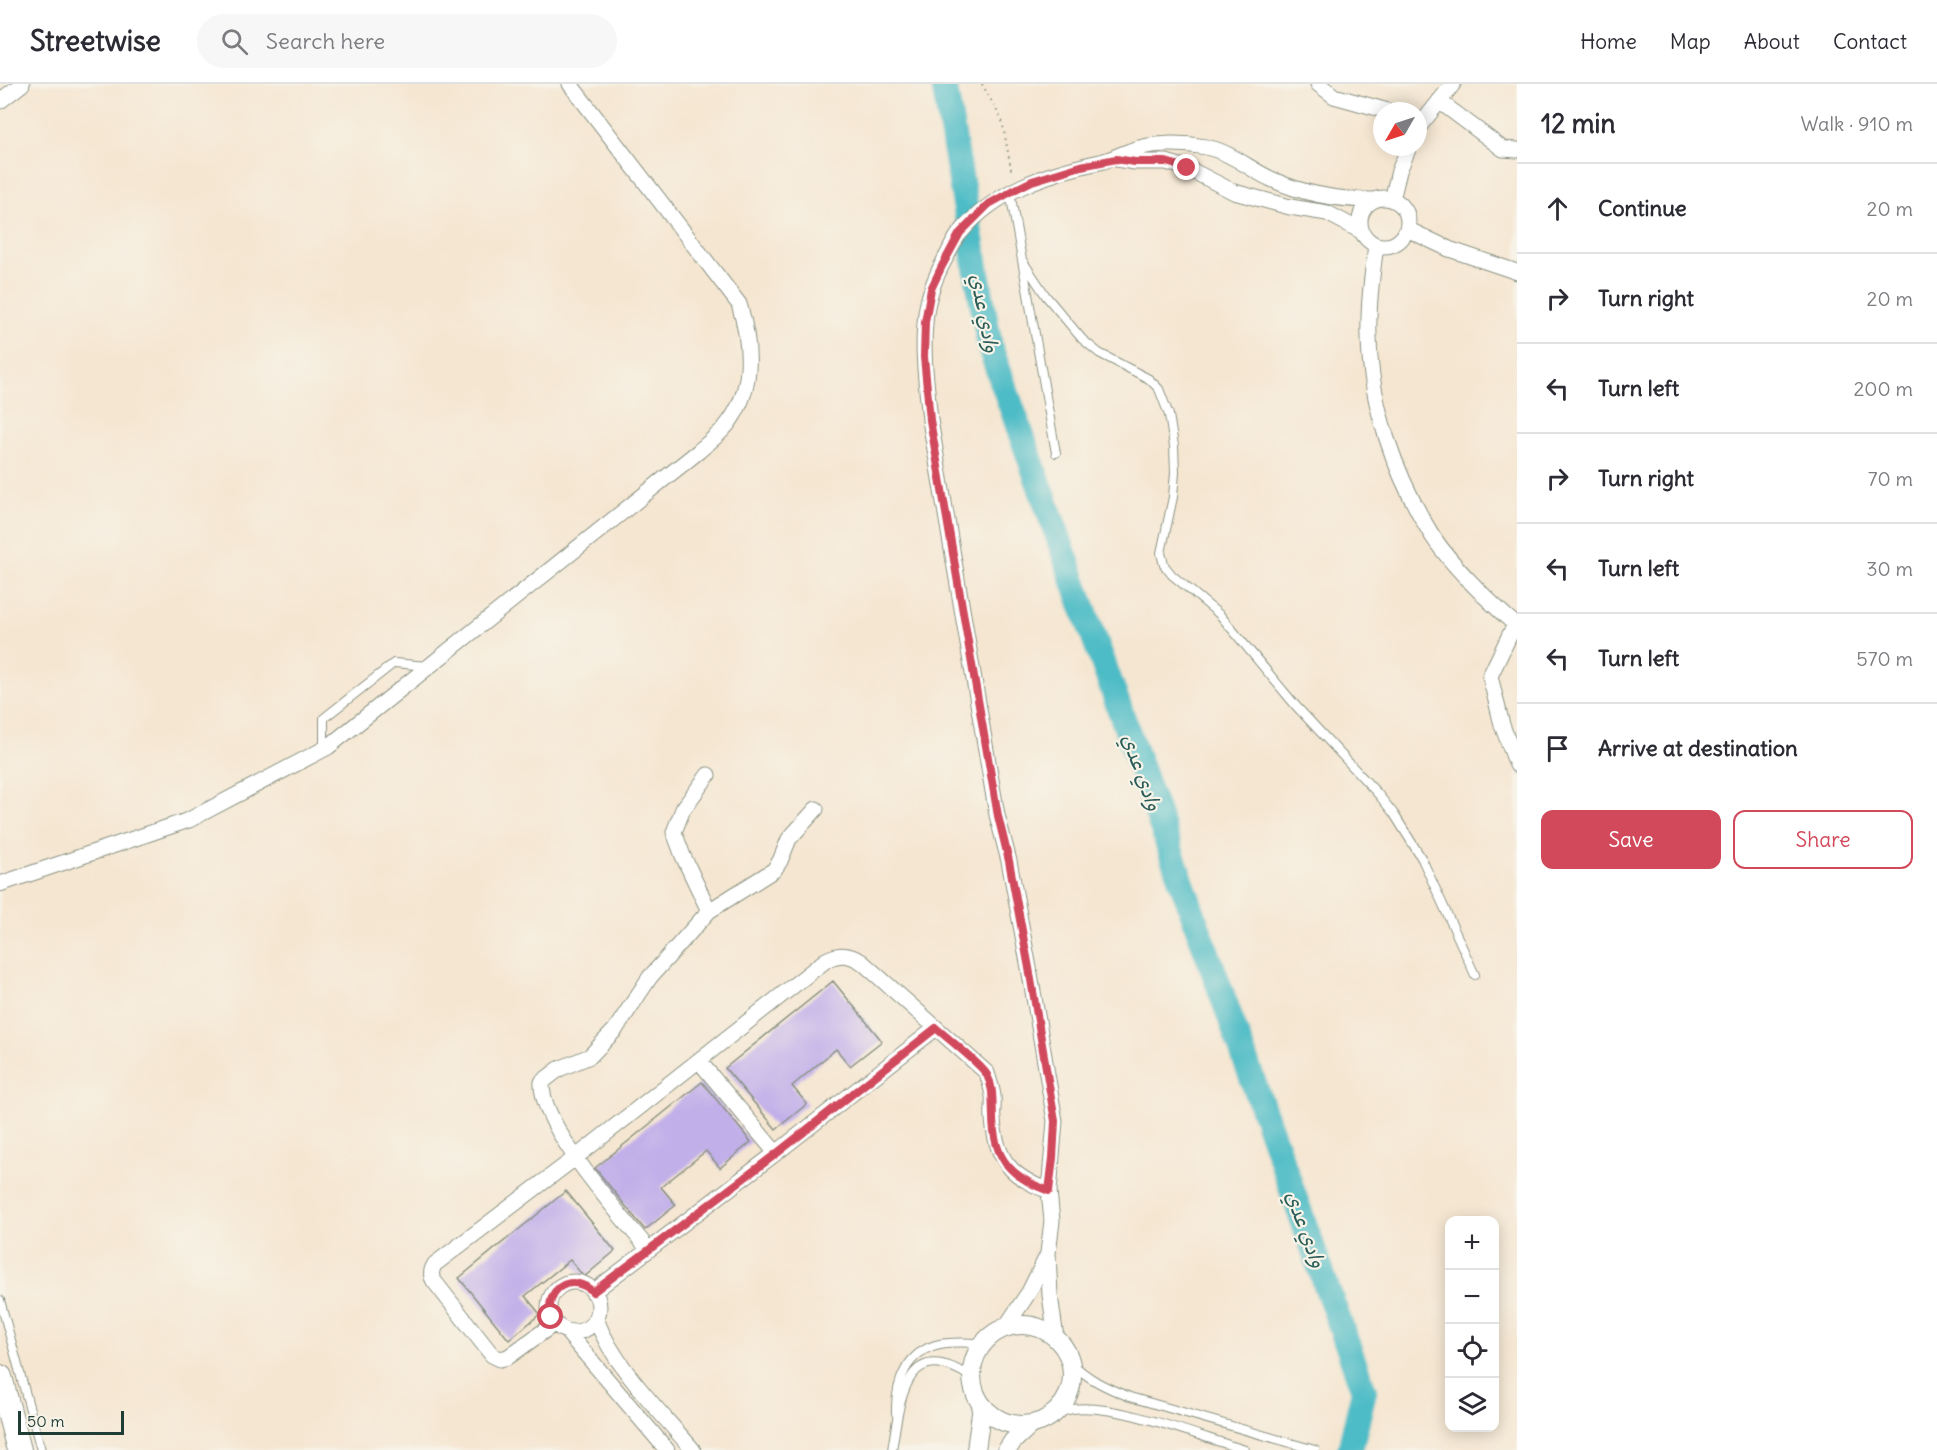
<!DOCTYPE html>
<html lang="en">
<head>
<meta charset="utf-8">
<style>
	body { margin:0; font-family:Delius,"Playpen Sans Arabic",sans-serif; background:#f7f7f7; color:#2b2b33 }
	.controls { position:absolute; right:18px; bottom:18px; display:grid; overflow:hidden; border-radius:12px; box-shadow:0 3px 15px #0003 }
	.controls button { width:54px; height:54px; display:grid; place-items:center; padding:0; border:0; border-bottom:2px solid #e1e1e2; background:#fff; color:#2b2b33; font:30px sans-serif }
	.compass { position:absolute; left:1373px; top:18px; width:54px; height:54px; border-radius:50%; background:#fff; box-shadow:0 3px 15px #0003; rotate:231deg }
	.scale { position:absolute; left:18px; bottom:15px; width:106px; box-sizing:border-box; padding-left:6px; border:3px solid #1f3d34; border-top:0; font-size:16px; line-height:21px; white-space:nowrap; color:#1f3d34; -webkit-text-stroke:4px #f7f3e8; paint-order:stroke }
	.stop { position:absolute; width:18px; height:18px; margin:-14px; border:4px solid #d1495b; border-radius:50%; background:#fff }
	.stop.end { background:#d1495b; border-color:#fff; box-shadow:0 2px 6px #0008 }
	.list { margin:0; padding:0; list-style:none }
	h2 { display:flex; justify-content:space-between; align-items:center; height:78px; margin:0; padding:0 24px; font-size:26px }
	h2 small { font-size:20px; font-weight:400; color:#7c7c81 }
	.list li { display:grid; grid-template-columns:39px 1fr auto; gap:18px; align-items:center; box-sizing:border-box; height:90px; padding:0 24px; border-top:2px solid #e1e1e2 }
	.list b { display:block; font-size:22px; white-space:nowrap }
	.list em { font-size:20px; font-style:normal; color:#7c7c81 }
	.actions { display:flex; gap:12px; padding:18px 24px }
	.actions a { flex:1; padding:14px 0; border:2px solid #d1495b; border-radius:12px; text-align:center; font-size:21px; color:#d1495b }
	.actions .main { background:#d1495b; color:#fff }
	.icon { flex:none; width:33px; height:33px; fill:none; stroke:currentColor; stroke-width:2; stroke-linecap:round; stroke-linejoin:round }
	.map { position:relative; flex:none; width:1517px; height:1366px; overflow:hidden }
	header { display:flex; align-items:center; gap:36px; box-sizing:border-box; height:84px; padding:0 30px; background:#fff; border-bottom:2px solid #e1e1e2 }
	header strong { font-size:28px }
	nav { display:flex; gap:33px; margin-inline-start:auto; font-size:21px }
	.search { width:420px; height:54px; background:#f7f7f7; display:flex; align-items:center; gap:15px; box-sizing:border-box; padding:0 21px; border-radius:33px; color:#7c7c81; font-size:22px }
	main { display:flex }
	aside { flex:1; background:#fff }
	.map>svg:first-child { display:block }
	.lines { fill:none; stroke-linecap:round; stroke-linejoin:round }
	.river { stroke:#4ebcc6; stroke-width:26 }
	.building { fill:#c1afe9 }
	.service-casing { stroke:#8a9282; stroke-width:10 }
	.minor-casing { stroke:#8a9282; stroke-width:17 }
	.tertiary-casing { stroke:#8a9282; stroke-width:20 }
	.trunk-casing { stroke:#8a9282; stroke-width:26 }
	.path { stroke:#8a9282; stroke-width:2; stroke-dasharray:1.5 4.5; stroke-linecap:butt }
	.service { stroke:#fff; stroke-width:8 }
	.minor { stroke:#fff; stroke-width:15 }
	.tertiary { stroke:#fff; stroke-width:18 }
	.trunk { stroke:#fff; stroke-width:24 }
	.route { stroke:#d1495b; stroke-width:8 }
	.labels { text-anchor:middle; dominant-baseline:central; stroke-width:4.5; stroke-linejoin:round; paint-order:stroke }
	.water-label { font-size:20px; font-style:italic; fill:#2b5d58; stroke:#f7f3e8 }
</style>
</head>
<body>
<header>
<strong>Streetwise</strong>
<div class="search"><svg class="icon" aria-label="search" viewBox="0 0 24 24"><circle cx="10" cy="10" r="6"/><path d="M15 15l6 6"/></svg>Search here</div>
<nav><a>Home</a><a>Map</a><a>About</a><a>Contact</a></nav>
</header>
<main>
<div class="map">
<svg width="1517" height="1366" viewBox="0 0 1517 1366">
	<rect width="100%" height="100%" fill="#f7f3e8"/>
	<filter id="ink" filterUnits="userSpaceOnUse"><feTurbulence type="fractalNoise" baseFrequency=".0167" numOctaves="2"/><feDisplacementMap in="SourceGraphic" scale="12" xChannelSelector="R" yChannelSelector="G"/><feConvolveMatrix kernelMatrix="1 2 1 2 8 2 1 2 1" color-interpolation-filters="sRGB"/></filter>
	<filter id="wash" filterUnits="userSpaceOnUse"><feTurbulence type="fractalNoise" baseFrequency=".008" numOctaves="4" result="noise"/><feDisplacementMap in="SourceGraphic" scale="24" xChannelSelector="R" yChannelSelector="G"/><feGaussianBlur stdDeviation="1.35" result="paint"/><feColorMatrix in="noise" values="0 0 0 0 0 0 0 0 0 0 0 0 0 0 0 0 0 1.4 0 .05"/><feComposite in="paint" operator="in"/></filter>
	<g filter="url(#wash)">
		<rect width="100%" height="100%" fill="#f5e6d1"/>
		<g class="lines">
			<!-- river -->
			<path class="river" d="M944 0 990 263 1364 1307 1350 1366"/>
		</g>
		<g id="blocks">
			<!-- building -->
			<path class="building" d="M833 897 882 957 850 982 836 965 792 1002 807 1020 776 1045 725 984Z
				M702 998 751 1058 720 1084 706 1067 661 1103 676 1121 645 1146 595 1084Z
				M566 1107 615 1167 584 1193 570 1176 525 1212 540 1230 509 1256 459 1194Z"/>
		</g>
	</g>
	<g filter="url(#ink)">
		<use href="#blocks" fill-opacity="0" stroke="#8a9282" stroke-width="1.5"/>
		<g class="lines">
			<defs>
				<path id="service" d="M1010 108 1056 369
					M1022 176 1046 212 1082 255 1099 269 1149 295 1159 305 1169 331 1174 362 1175 388 1173 413 1161 469 1164 481 1172 491 1220 531 1296 622 1378 710 1394 730 1422 775 1475 891
					M324 666V634L394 579 427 582
					M0 1216 41 1366
					M1070 1277C1087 1295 1107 1304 1130 1313L1315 1366
					M896 1329C895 1298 907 1267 940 1260 954 1257 969 1259 983 1259
					M1055 1329C1061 1328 1067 1326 1073 1325 1117 1319 1200 1353 1245 1366
					M892 1366C900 1317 905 1249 972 1294"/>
				<path id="minor" d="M1318 0 1334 12 1388 27
					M0 17 22 0
					M1439 17 1503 65 1517 66
					M1418 44 1453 0
					M1116 75 1135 78H1166L1187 84 1234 108 1290 123 1327 129 1361 147
					M1360 138a24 24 0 1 1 48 0a24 24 0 1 1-48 0Z
					M1392 116 1399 87 1409 63
					M1407 145 1449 165 1517 188
					M1376 161C1372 191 1368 222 1369 253 1370 321 1395 390 1430 448 1448 478 1490 519 1517 542
					M1515 540 1490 592 1502 641 1517 681
					M708 691 683 725 674 748 683 772 709 827
					M0 800 189 736 328 663 699 367C710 357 722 349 730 337 755 302 751 259 739 220L570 0
					M699 977 776 1069
					M648 1165C620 1130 539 1041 542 998L559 985 590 972 615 946 650 893 709 827 774 786 780 777 789 755 816 725
					M549 1223a25 25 0 1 1 50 0a25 25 0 1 1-50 0Z
					M593 1208 776 1069 936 944
					M596 1235C614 1283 660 1327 693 1366
					M555 1239 508 1273 500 1275 492 1271 434 1197C430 1191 431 1186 435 1180L575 1074 826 876C840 869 849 870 862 878L987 989C989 996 992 1004 993 1012 994 1020 992 1028 993 1035 996 1076 1011 1093 1049 1107
					M1005 1244 1029 1208 1047 1172
					M566 1247 667 1366
					M1056 1254 1050 1211 1048 1169 1052 1137 1049 1107 1055 1037 1029 884 1009 777 997 731 930 336C927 304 922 272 925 240 926 218 934 195 945 175 950 167 954 155 961 148 996 106 1048 89 1100 78 1113 75 1118 71 1130 67 1151 58 1184 59 1206 63 1231 68 1249 85 1271 95 1303 110 1339 116 1373 116"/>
				<path id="tertiary" d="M972 1291a50 50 0 1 1 100 0a50 50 0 1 1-100 0Z
					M976 1366 982 1322
					M1007 1366 1013 1357 1030 1341"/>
				<path id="trunk" d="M0 1293 19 1366"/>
			</defs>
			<!-- service casing -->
			<use href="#service" class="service-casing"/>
			<!-- minor casing -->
			<use href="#minor" class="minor-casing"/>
			<!-- tertiary casing -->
			<use href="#tertiary" class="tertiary-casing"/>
			<!-- trunk casing -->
			<use href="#trunk" class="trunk-casing"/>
			<!-- path -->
			<path class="path" d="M982 0 1002 36 1012 90"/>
			<!-- service -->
			<use href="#service" class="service"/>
			<!-- minor -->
			<use href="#minor" class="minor"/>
			<!-- tertiary -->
			<use href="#tertiary" class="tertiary"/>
			<!-- trunk -->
			<use href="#trunk" class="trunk"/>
		</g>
	</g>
	<g class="lines" filter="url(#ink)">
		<!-- route -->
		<path class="route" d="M551 1233C544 1204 572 1188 593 1208L776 1070 936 944C946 953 982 981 987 991 994 1004 992 1018 993 1032 993 1074 1010 1093 1049 1107L1053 1074 1055 1037 1029 884 1009 777 998 732 930 336 924 273 925 238 931 205 942 182 960 149 989 120 1016 105 1032 97 1081 82 1116 75 1135 78H1166L1187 84"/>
	</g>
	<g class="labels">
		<!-- water labels -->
		<g class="water-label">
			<text transform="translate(985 229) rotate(79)">وادي عدي</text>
			<text transform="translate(1142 688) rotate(70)">وادي عدي</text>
			<text transform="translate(1306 1145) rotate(70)">وادي عدي</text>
		</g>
	</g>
</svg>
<div class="controls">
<button>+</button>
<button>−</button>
<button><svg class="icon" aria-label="locate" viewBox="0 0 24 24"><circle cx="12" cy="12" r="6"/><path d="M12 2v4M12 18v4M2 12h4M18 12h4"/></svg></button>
<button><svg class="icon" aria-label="layers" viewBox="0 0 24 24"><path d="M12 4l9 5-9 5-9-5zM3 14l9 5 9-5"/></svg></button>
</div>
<svg class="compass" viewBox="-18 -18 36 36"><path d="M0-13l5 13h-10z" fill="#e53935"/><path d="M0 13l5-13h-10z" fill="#7c7c81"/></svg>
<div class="scale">50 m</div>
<div class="stop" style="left:551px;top:1233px"></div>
<div class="stop end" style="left:1187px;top:84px"></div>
</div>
<aside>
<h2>12 min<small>Walk · 910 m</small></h2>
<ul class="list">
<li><svg class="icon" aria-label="ahead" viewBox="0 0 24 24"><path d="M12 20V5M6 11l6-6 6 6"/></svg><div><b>Continue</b></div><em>20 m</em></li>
<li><svg class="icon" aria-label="right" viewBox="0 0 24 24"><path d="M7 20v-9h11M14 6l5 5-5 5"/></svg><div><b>Turn right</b></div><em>20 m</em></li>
<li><svg class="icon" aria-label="left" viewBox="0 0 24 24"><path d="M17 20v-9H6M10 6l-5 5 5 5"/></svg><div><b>Turn left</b></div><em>200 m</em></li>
<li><svg class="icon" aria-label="right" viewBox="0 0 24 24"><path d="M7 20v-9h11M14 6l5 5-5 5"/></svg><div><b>Turn right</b></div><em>70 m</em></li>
<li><svg class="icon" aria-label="left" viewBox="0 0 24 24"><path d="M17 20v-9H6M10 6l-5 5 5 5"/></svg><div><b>Turn left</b></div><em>30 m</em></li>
<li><svg class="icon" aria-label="left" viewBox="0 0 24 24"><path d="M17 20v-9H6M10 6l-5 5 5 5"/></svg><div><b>Turn left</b></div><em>570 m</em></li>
<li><svg class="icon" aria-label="arrive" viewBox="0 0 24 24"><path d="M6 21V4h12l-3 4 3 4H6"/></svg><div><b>Arrive at destination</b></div></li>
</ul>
<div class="actions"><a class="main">Save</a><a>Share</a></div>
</aside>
</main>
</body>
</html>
